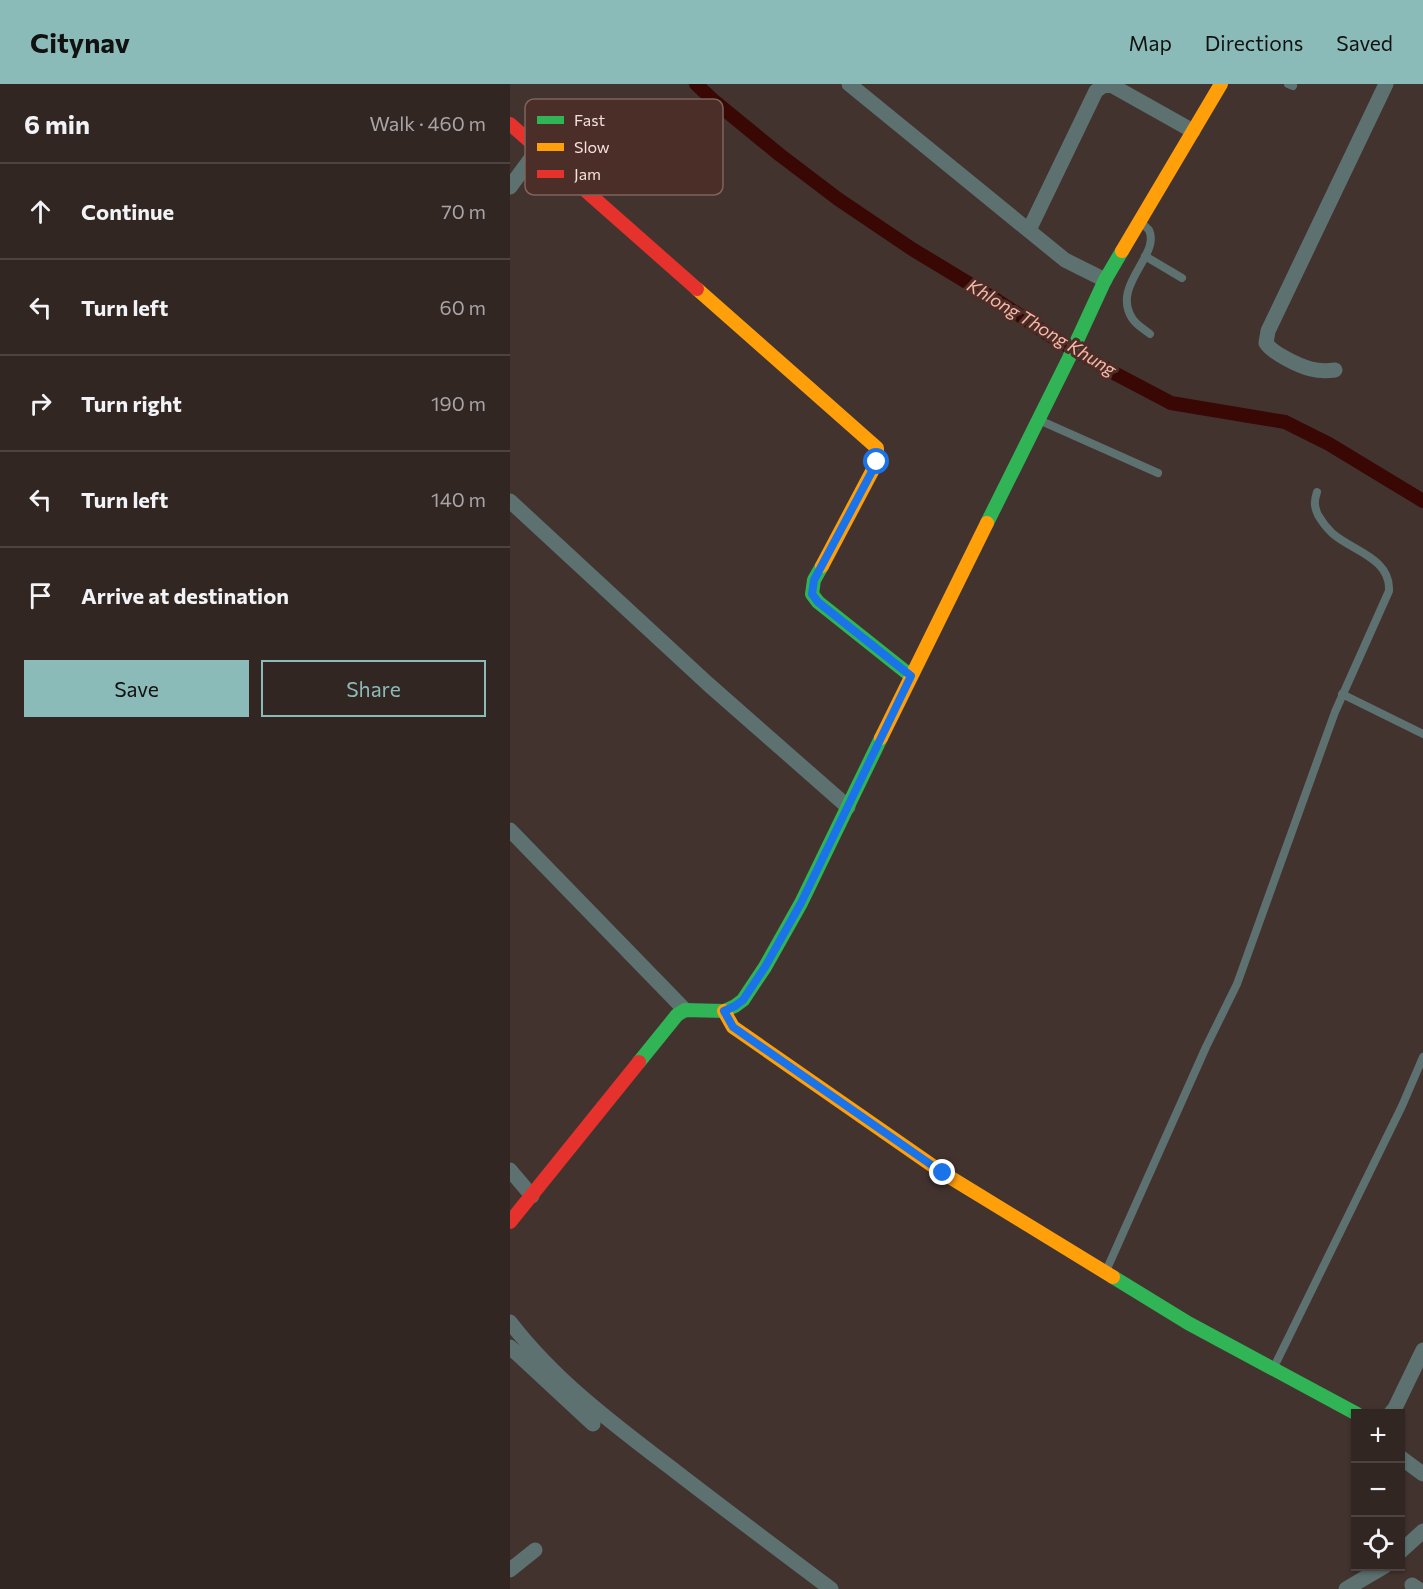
<!DOCTYPE html>
<html lang="en">
<head>
<meta charset="utf-8">
<style>
	body { margin:0; font-family:Commissioner,sans-serif; background:#3a2e2b; color:#f1f3f6 }
	.controls { position:absolute; right:18px; bottom:18px; display:grid; overflow:hidden; border-radius:0px; box-shadow:0 2px 4px #0004 }
	.controls button { width:54px; height:54px; display:grid; place-items:center; padding:0; border:0; border-bottom:2px solid #4d4341; background:#322623; color:#f1f3f6; font:30px sans-serif }
	.stop { position:absolute; width:18px; height:18px; margin:-14px; border:4px solid #1a73e8; border-radius:50%; background:#fff }
	.stop.end { background:#1a73e8; border-color:#fff; box-shadow:0 2px 6px #0008 }
	.list { margin:0; padding:0; list-style:none }
	h2 { display:flex; justify-content:space-between; align-items:center; height:78px; margin:0; padding:0 24px; font-size:26px }
	h2 small { font-size:20px; font-weight:400; color:#a8a5a6 }
	.list li { display:grid; grid-template-columns:39px 1fr auto; gap:18px; align-items:center; box-sizing:border-box; height:96px; padding:0 24px; border-top:2px solid #4d4341 }
	.list b { display:block; font-size:22px; white-space:nowrap }
	.list em { font-size:20px; font-style:normal; color:#a8a5a6 }
	.actions { display:flex; gap:12px; padding:18px 24px }
	.actions a { flex:1; padding:14px 0; border:2px solid #8bbbb9; border-radius:0px; text-align:center; font-size:21px; color:#8bbbb9 }
	.actions .main { background:#8bbbb9; color:#111 }
	.icon { flex:none; width:33px; height:33px; fill:none; stroke:currentColor; stroke-width:2; stroke-linecap:round; stroke-linejoin:round }
	.map { position:relative; flex:none; width:913px; height:1505px; overflow:hidden }
	header { display:flex; align-items:center; gap:36px; box-sizing:border-box; height:84px; padding:0 30px; background:#8bbbb9; color:#111 }
	header strong { font-size:28px }
	nav { display:flex; gap:33px; margin-inline-start:auto; font-size:21px }
	main { display:flex }
	aside { flex:1; background:#322623 }
	.map>svg:first-child { display:block }
	.lines { fill:none; stroke-linecap:round; stroke-linejoin:round }
	.canal { stroke:#390704; stroke-width:14 }
	.lane { stroke:#5d7270; stroke-width:8 }
	.street { stroke:#5d7270; stroke-width:15 }
	.fast { stroke:#30b455; stroke-width:14 }
	.slow { stroke:#ff9f0a; stroke-width:14 }
	.jam { stroke:#e5322d; stroke-width:14 }
	.route { stroke:#1a73e8; stroke-width:8 }
	.labels { text-anchor:middle; dominant-baseline:central; stroke-width:6; stroke-linejoin:round; paint-order:stroke }
	.water-label { font-size:18px; font-style:italic; fill:#fab7a8; stroke:#4b2e27 }
	.key { fill:#4b2e27; stroke:#7e645d; stroke-width:1.5 }
	.key-label { font-size:16px; fill:#f4e1dc }
</style>
</head>
<body>
<header>
<strong>Citynav</strong>
<nav><a>Map</a><a>Directions</a><a>Saved</a></nav>
</header>
<main>
<aside>
<h2>6 min<small>Walk · 460 m</small></h2>
<ul class="list">
<li><svg class="icon" aria-label="ahead" viewBox="0 0 24 24"><path d="M12 20V5M6 11l6-6 6 6"/></svg><div><b>Continue</b></div><em>70 m</em></li>
<li><svg class="icon" aria-label="left" viewBox="0 0 24 24"><path d="M17 20v-9H6M10 6l-5 5 5 5"/></svg><div><b>Turn left</b></div><em>60 m</em></li>
<li><svg class="icon" aria-label="right" viewBox="0 0 24 24"><path d="M7 20v-9h11M14 6l5 5-5 5"/></svg><div><b>Turn right</b></div><em>190 m</em></li>
<li><svg class="icon" aria-label="left" viewBox="0 0 24 24"><path d="M17 20v-9H6M10 6l-5 5 5 5"/></svg><div><b>Turn left</b></div><em>140 m</em></li>
<li><svg class="icon" aria-label="arrive" viewBox="0 0 24 24"><path d="M6 21V4h12l-3 4 3 4H6"/></svg><div><b>Arrive at destination</b></div></li>
</ul>
<div class="actions"><a class="main">Save</a><a>Share</a></div>
</aside>
<div class="map">
<svg width="913" height="1505" viewBox="0 0 913 1505">
	<rect width="100%" height="100%" fill="#43332f"/>
	<g class="lines">
		<!-- canal -->
		<path class="canal" d="M186 0 204 17 270 71 328 115 402 165 488 217 539 251 604 289 661 319 775 338 819 360 913 417"/>
		<!-- lane -->
		<path class="lane" d="M778 0 783 2
			M632 139C635 142 637 144 639 146 651 171 601 201 622 234 626 241 634 245 640 250
			M635 172 672 194
			M529 336 648 389
			M832 610 913 650
			M596 1187 696 963 727 900 825 628 879 507C881 474 842 467 822 449 817 444 812 438 808 431 804 422 804 417 807 408
			M764 1283 892 1022 913 973"/>
		<!-- street -->
		<path class="street" d="M339 0 555 176 595 196
			M0 103 28 65
			M519 146 586 7 593 2 601 1 683 47
			M825 286C817 287 809 287 801 285 789 282 762 269 756 259L758 247 876 0
			M0 417 198 600 338 723
			M0 746 175 926
			M0 1086 22 1112
			M0 1238C45 1297 106 1342 165 1387 217 1427 269 1466 321 1505
			M0 1263 83 1340
			M880 1330 885 1324 913 1266
			M890 1373 913 1390
			M890 1468 913 1447
			M0 1486 25 1466
			M902 1501 908 1505
			M836 1505 875 1482"/>
		<!-- fast -->
		<path class="fast" d="M477 439 559 274 595 196 612 167
			M312 482 304 496 302 510 308 518 401 592
			M129 978 167 931 175 926 214 927 225 922 233 916 255 883 291 819 371 654
			M603 1193 678 1239 847 1330"/>
		<!-- slow -->
		<path class="slow" d="M612 167 711 0
			M187 205 367 364V378L312 482
			M371 654 477 439
			M214 927 223 943 433 1089 603 1193"/>
		<!-- jam -->
		<path class="jam" d="M0 40 187 205
			M0 1138 129 978"/>
	</g>
	<g class="lines">
		<!-- route -->
		<path class="route" d="M367 378 304 496 302 510 308 518 401 592 291 819 255 883 233 916 225 922 214 927 223 943 433 1089"/>
	</g>
	<g class="labels">
		<!-- water labels -->
		<g class="water-label">
			<text transform="translate(532 243) rotate(31)">Khlong Thong Khung</text>
		</g>
	</g>
	<!-- legend -->
	<rect x="15" y="15" width="198" height="96" rx="9" class="key"/>
	<rect x="27" y="32" width="27" height="8" fill="#30b455"/>
	<rect x="27" y="59" width="27" height="8" fill="#ff9f0a"/>
	<rect x="27" y="86" width="27" height="8" fill="#e5322d"/>
	<g class="key-label">
		<text x="64" y="42">Fast</text>
		<text x="64" y="69">Slow</text>
		<text x="64" y="96">Jam</text>
	</g>
</svg>
<div class="controls">
<button>+</button>
<button>−</button>
<button><svg class="icon" aria-label="locate" viewBox="0 0 24 24"><circle cx="12" cy="12" r="6"/><path d="M12 2v4M12 18v4M2 12h4M18 12h4"/></svg></button>
</div>
<div class="stop" style="left:367px;top:378px"></div>
<div class="stop end" style="left:433px;top:1089px"></div>
</div>
</main>
</body>
</html>
